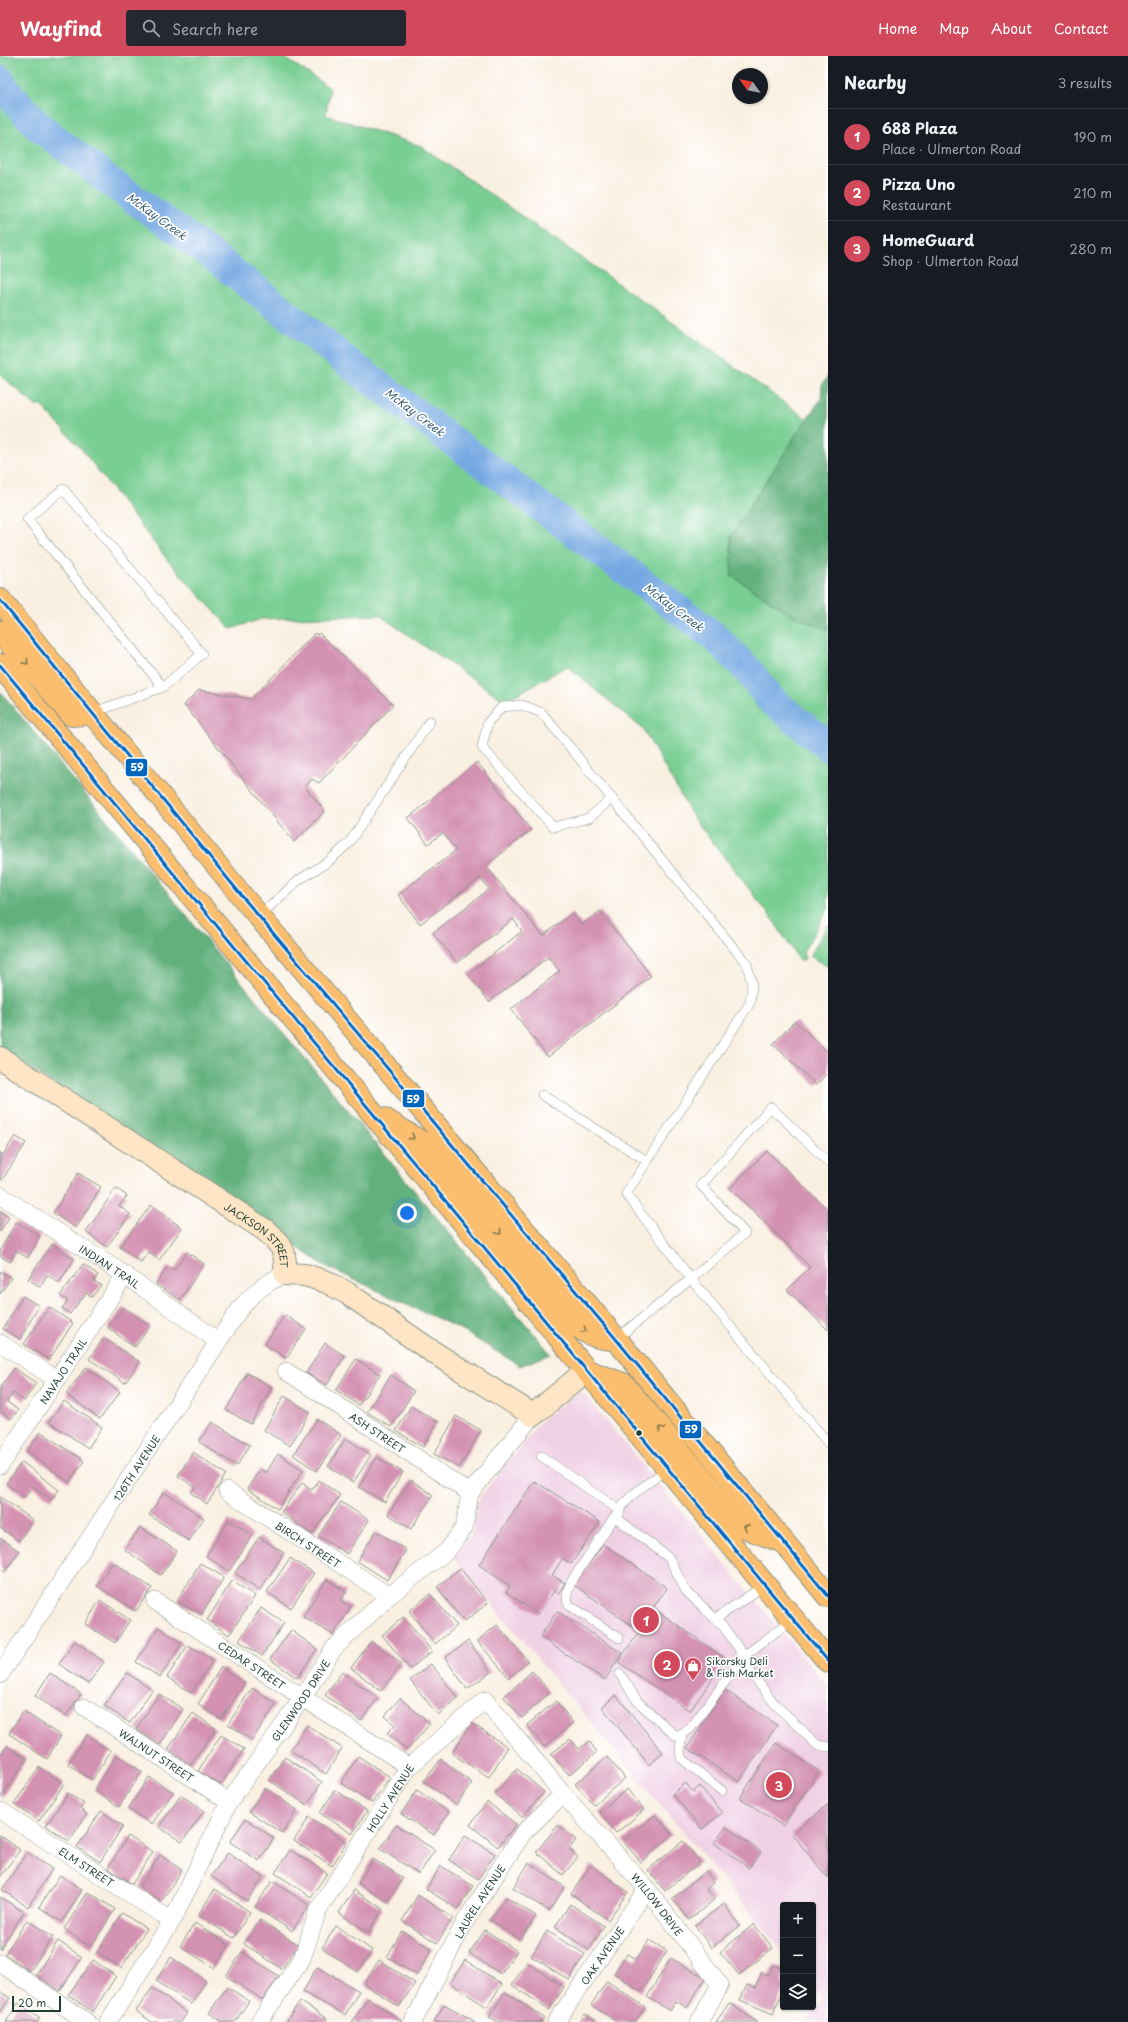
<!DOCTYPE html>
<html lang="en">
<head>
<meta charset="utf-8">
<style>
	body { margin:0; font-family:"Playpen Sans",sans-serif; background:#242831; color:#f1f3f6 }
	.controls { position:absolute; right:12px; bottom:12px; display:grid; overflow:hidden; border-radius:4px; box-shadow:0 1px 3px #0004 }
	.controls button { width:36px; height:36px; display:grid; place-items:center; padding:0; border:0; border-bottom:1px solid #363941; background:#171b24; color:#f1f3f6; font:20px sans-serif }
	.compass { position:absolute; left:732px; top:12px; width:36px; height:36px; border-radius:50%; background:#171b24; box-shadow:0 1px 3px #0004; rotate:303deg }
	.scale { position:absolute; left:12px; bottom:10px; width:49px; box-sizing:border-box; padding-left:4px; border:2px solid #1f3d34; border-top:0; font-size:11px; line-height:14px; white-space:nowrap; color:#1f3d34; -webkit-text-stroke:3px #fff; paint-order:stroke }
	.you { position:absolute; left:407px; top:1157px; width:14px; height:14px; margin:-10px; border:3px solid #fff; border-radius:50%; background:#1a73e8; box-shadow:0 0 0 6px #1a73e833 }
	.badge { display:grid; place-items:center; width:26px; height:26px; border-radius:50%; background:#d1495b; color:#fff; font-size:13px; font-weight:700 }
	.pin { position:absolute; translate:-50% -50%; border:2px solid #fff; box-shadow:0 1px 4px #0006 }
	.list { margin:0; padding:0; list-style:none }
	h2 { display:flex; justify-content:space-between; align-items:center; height:52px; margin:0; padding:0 16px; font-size:17px }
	h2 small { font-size:13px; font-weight:400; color:#9ea1a6 }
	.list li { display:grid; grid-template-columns:26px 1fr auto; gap:12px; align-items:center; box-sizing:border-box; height:56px; padding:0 16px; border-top:1px solid #363941 }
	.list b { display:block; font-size:15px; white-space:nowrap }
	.list p { margin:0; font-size:13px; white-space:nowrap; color:#9ea1a6 }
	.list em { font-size:13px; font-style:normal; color:#9ea1a6 }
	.icon { flex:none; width:22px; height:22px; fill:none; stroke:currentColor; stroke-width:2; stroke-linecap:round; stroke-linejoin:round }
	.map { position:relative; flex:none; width:828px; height:1966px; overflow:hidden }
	header { display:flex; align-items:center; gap:24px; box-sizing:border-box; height:56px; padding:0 20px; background:#d1495b; color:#fff }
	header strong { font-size:19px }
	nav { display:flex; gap:22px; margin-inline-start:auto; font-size:14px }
	.search { width:280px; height:36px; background:#242831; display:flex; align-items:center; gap:10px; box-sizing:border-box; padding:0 14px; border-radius:4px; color:#9ea1a6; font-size:15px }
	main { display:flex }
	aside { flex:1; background:#171b24 }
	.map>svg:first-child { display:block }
	.built { fill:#f0d0e4 }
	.green { fill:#78ce93; stroke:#4c8664 }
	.forest { fill:#62b17d; stroke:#407758 }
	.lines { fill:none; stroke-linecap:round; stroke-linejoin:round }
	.river { stroke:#75a8e2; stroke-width:30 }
	.building { fill:#d492b3 }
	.lane-casing { stroke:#8c968b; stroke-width:10 }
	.street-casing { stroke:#8c968b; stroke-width:18 }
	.secondary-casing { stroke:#8c968b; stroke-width:24 }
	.primary-casing { stroke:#8c968b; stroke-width:24 }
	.lane { stroke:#fff; stroke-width:9 }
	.street { stroke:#fff; stroke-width:17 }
	.secondary { stroke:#fde5c5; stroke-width:22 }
	.primary { stroke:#fabe6e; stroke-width:22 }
	.bus-1-casing { stroke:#fff; stroke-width:6 }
	.bus-1 { stroke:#0065bd; stroke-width:3 }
	.oneway { stroke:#82774e }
	.bus-dot { fill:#1f3d34; stroke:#fff; stroke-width:1.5 }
	.labels { text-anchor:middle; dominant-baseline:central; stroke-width:3.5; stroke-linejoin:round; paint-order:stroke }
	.street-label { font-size:10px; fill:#1f3d34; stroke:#fff }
	.poi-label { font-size:10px; fill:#1f3d34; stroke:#fff; text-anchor:start }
	.water-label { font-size:11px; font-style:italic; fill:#3d6271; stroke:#fff }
	.line-badge { stroke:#fff; stroke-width:1.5 }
	.badge-label { font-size:11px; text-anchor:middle; font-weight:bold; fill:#fff }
</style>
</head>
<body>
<header>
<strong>Wayfind</strong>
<div class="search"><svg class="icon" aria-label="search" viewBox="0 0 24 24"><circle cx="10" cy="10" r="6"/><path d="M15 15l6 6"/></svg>Search here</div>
<nav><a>Home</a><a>Map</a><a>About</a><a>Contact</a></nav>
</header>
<main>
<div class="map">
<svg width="828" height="1966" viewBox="0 0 828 1966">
	<rect width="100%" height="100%" fill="#fff"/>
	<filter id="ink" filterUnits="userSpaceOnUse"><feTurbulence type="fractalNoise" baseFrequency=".025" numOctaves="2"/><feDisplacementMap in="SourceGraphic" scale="8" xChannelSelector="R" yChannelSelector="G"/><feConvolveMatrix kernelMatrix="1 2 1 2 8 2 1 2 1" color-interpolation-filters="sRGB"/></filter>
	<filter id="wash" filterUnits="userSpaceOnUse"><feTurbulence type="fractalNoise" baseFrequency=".012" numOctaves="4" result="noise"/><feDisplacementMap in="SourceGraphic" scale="16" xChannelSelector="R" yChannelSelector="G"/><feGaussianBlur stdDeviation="0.9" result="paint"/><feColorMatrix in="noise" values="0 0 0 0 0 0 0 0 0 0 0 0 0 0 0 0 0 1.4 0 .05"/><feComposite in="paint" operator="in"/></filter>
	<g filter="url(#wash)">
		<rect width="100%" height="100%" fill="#f9f0e2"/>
		<!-- built -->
		<path class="built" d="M581 1335 828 1631V1966H804L823 1943 813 1931V1849H783V1895L453 1502 472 1477 478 1445 482 1438 541 1365 569 1342Z"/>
		<!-- green -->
		<path class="green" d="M0 0H282L330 32 326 59 421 90 602 216 807 363 731 480 732 520 790 558 828 574V853L803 896 805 903 800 905 771 861 693 761 643 673 567 610 505 645 379 559 261 563 231 573 169 506 83 395 40 348 37 351 0 318Z
			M828 869V911L810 900Z"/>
		<!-- forest -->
		<path class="forest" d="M828 320V574L790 558 732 520 731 480 797 377 821 343 822 329Z
			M0 635 476 1209 551 1298 520 1310 460 1273 325 1210 0 992Z"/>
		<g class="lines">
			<!-- river -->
			<path class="river" d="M0 24 4 32 37 69 109 125 201 191 358 314 715 581 747 613 770 643 828 690"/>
		</g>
		<g id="blocks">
			<!-- building -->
			<path class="building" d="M315 577 317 579 319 577 393 649 319 727 312 723 305 731 325 755 294 786 184 649 199 634 251 643Z
				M477 706 531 774 486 810 543 880 572 857 582 869 600 855 651 920 548 1001 511 953 560 915 548 901 489 946 468 918 522 875 513 863 457 907 433 877 489 833 480 822 420 868 398 839 456 794 443 777 428 788 408 762Z
				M795 965 828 996V1016L816 1029 773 988Z
				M15 1080 26 1087 2 1124 0 1123V1096L3 1099Z
				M767 1095 828 1154V1274L787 1234 810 1211 730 1132Z
				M78 1117 101 1131 76 1172 53 1157Z
				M116 1132 127 1140 119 1150 130 1158 107 1191 86 1176Z
				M151 1149 182 1172 159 1204 148 1196 141 1206 120 1191Z
				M0 1155 9 1161 0 1176Z
				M16 1166 40 1180 28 1202 16 1195 10 1206 0 1200V1195Z
				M52 1188 74 1203 59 1227 47 1219 40 1231 28 1223Z
				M187 1196 204 1208 180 1244 156 1228 168 1210 174 1214Z
				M83 1208 98 1219 94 1225 101 1229 92 1241 86 1237 70 1258 62 1252 68 1245 60 1240Z
				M0 1215 11 1222 0 1238Z
				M23 1240 39 1250 20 1283 3 1273Z
				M49 1251 73 1267 49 1304 24 1288Z
				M123 1251 150 1270 135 1291 108 1272Z
				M285 1259 306 1273 286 1302 265 1288Z
				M104 1282 140 1306 125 1327 89 1303Z
				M325 1287 345 1300 327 1329 306 1317Z
				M356 1303 380 1318 359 1349 336 1334Z
				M86 1311 120 1336 100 1363 66 1338Z
				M14 1312 36 1327 24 1345 13 1337 7 1346 18 1354 11 1363 0 1355V1332Z
				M247 1317 272 1331 251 1368 226 1354Z
				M391 1319 414 1335 391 1371 367 1356Z
				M284 1340 310 1356 290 1390 264 1374Z
				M64 1345 102 1371 88 1392 49 1366Z
				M411 1350 438 1366 423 1391 396 1375Z
				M456 1360 481 1374 459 1412 434 1398Z
				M317 1363 341 1379 317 1415 293 1399Z
				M212 1366 250 1389 237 1410 199 1386Z
				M41 1376 84 1405 69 1426 27 1396Z
				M346 1382 371 1399 353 1427 328 1410Z
				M193 1396 226 1418 207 1448 191 1437 195 1431 178 1420Z
				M278 1398 303 1414 278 1453 247 1433 260 1413 266 1417Z
				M376 1401 403 1416 385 1446 359 1431Z
				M22 1406 59 1434 51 1444 33 1430 25 1441 6 1427Z
				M319 1424 340 1439 312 1478 281 1456 302 1427 312 1434Z
				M411 1424 433 1439 411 1473 388 1458Z
				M534 1425 600 1466 571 1508 563 1502 552 1519 565 1527 558 1538 554 1535 538 1558 506 1536 510 1530 479 1509Z
				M164 1436 204 1462 189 1485 149 1459Z
				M0 1441 33 1464 19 1485 0 1472Z
				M341 1446 369 1464 347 1498 318 1480Z
				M229 1464 253 1479 229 1515 206 1500Z
				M140 1471 177 1495 161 1519 125 1494Z
				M376 1475 406 1494 387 1524 357 1505Z
				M259 1481 284 1497 260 1534 235 1517Z
				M0 1482 19 1495 5 1516 0 1513Z
				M603 1488 667 1532 653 1552 726 1603 690 1655 618 1606 640 1575 574 1529Z
				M290 1502 314 1517 291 1552 267 1536Z
				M113 1506 152 1532 136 1555 97 1530Z
				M200 1507 224 1521 201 1559 177 1545Z
				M460 1512 488 1547 464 1566 437 1531Z
				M327 1523 346 1536 341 1545 351 1551 333 1579 303 1561Z
				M232 1525 255 1540 229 1579 207 1564Z
				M430 1538 457 1570 435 1588 409 1555Z
				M100 1544 130 1564 115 1587 85 1568Z
				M261 1552 284 1567 262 1600 239 1585Z
				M557 1555 622 1597 605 1624 540 1581Z
				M403 1561 432 1595 410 1613 382 1579Z
				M497 1569 528 1605 509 1622 477 1585Z
				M158 1571 182 1587 160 1621 136 1606Z
				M291 1574 317 1593 297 1622 270 1603Z
				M75 1585 104 1606 88 1628 59 1608Z
				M371 1585 402 1608 381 1635 351 1612Z
				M468 1585 491 1616 467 1633 445 1602Z
				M188 1589 213 1604 191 1637 167 1621Z
				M431 1608 458 1642 438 1659 410 1624Z
				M221 1611 245 1627 221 1663 198 1648Z
				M532 1615 550 1636 522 1662 504 1641Z
				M342 1616 378 1642 361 1665 325 1639Z
				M50 1617 81 1638 66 1660 35 1640Z
				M127 1617 152 1634 130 1667 104 1650Z
				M252 1632 276 1648 252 1684 228 1668Z
				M725 1634 777 1669 739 1726 687 1692Z
				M159 1638 183 1653 160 1689 136 1673Z
				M616 1639 663 1697 649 1709 602 1651Z
				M400 1642 430 1668 407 1694 387 1677 395 1669 385 1660Z
				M556 1645 573 1667 544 1691 527 1669Z
				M23 1655 61 1680 47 1703 9 1678Z
				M193 1657 216 1673 190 1709 168 1693Z
				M471 1667 508 1691 489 1721 452 1698Z
				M307 1669 342 1692 326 1718 290 1694Z
				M87 1679 111 1695 92 1724 68 1708Z
				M221 1679 244 1693 221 1729 198 1715Z
				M570 1683 579 1693 589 1685 597 1696 569 1719 551 1698Z
				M776 1687 819 1715 783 1770 740 1742Z
				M7 1690 27 1703 0 1743V1699Z
				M117 1699 142 1716 119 1751 94 1734Z
				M358 1700 390 1721 372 1747 341 1727Z
				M285 1701 322 1726 307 1749 269 1724Z
				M607 1701 625 1722 594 1749 575 1728Z
				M441 1703 472 1727 456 1749 424 1725Z
				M39 1711 64 1728 39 1765 14 1748Z
				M517 1713 544 1736 522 1761 495 1738Z
				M149 1721 173 1736 152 1768 128 1753Z
				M686 1727 693 1736 700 1730 722 1757 702 1773 672 1738Z
				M265 1732 297 1754 282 1777 249 1756Z
				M627 1733 644 1754 616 1777 599 1756Z
				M335 1734 367 1755 352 1778 320 1757Z
				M417 1734 449 1756 434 1779 401 1758Z
				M68 1737 84 1748 80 1753 87 1758 69 1785 46 1770Z
				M181 1739 204 1755 182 1786 159 1771Z
				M487 1746 516 1768 498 1791 470 1769Z
				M828 1748V1822L792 1778Z
				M101 1755 123 1770 100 1806 77 1791Z
				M655 1759 672 1779 641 1806 623 1785Z
				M309 1761 347 1786 332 1810 294 1785Z
				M245 1763 274 1782 259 1805 230 1786Z
				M396 1769 435 1794 419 1818 380 1793Z
				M558 1769 576 1784 569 1793 578 1801 563 1819 536 1796Z
				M726 1771 761 1796 749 1812 714 1787Z
				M0 1779 20 1794 0 1821Z
				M465 1779 495 1798 478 1823 449 1804Z
				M128 1780 153 1796 132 1828 108 1812Z
				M683 1785 700 1806 665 1835 648 1814Z
				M290 1794 327 1817 311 1841 275 1817Z
				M27 1796 52 1813 28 1851 2 1834Z
				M228 1797 263 1821 247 1845 211 1820Z
				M160 1799 182 1814 161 1846 139 1831Z
				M373 1803 403 1822 387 1846 358 1827Z
				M529 1807 565 1831 549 1855 513 1832Z
				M591 1809 628 1836 608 1864 571 1838Z
				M441 1810 473 1830 458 1853 426 1833Z
				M706 1815 714 1826 706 1833 715 1843 689 1864 672 1843Z
				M60 1819 82 1834 62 1866 39 1851Z
				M272 1825 309 1849 292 1875 255 1851Z
				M215 1833 250 1856 234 1882 198 1859Z
				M354 1834 383 1853 368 1876 339 1857Z
				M88 1836 115 1853 91 1891 64 1873Z
				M418 1839 453 1862 437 1887 402 1865Z
				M0 1841 24 1856 0 1893Z
				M506 1841 536 1860 520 1884 490 1864Z
				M570 1848 604 1870 589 1894 555 1871Z
				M724 1848 740 1870 711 1892 695 1869Z
				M122 1857 147 1873 121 1912 97 1896Z
				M27 1864 53 1881 30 1915 5 1898Z
				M260 1864 298 1889 282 1913 244 1888Z
				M195 1867 229 1889 214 1912 180 1890Z
				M754 1868 773 1892 739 1919 720 1896Z
				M336 1870 372 1894 358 1916 322 1892Z
				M485 1874 517 1895 501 1918 469 1897Z
				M402 1875 432 1893 417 1919 387 1901Z
				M547 1875 585 1898 569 1924 531 1900Z
				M649 1884 667 1895 641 1936 614 1917 627 1898 636 1904Z
				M58 1885 82 1901 60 1935 36 1919Z
				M242 1896 279 1920 263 1944 226 1920Z
				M171 1901 206 1925 191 1948 156 1925Z
				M671 1902 705 1922 687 1952 676 1945 670 1955 647 1941Z
				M93 1904 116 1920 93 1956 68 1939Z
				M379 1904 415 1927 399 1951 364 1928Z
				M465 1904 502 1928 487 1951 450 1927Z
				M527 1906 564 1931 549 1954 512 1929Z
				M773 1909 783 1913V1934L773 1958 740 1944 747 1929 755 1932 762 1916 769 1919Z
				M317 1911 359 1935 345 1959 303 1936Z
				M607 1925 645 1951 635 1966H617L591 1949Z
				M227 1931 249 1945 235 1966H223L209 1957Z
				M152 1932 187 1957 181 1966H152L136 1955Z
				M0 1936 10 1942 0 1956Z
				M505 1936 544 1962 541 1966H498L489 1961Z
				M368 1942 402 1965 401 1966H352Z
				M300 1945 327 1963 325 1966H286Z
				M18 1947 40 1962 37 1966H6Z
				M729 1947 757 1966H716Z
				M444 1948 476 1966H434Z
				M585 1958 597 1966H580Z"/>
		</g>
	</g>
	<g filter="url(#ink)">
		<use href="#blocks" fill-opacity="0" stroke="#8c968b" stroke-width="1"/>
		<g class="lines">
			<defs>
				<path id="lane" d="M92 657 163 631 202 598 63 433 27 463 163 631
					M612 742 589 762 553 771 482 691 488 666 502 651 522 649 542 657 747 908 752 928 750 947 626 1138 691 1223 745 1177 701 1129 771 1051 828 1106
					M259 860 299 824 329 805 349 787 430 665
					M542 1039 647 1105
					M616 1283 691 1223 828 1387
					M541 1400 619 1454 571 1526C568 1534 565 1540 569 1549L619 1582
					M668 1413C655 1423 614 1446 619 1464L669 1502 686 1535 723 1570 744 1600 751 1617 774 1647 817 1689 828 1691
					M715 1563 765 1529
					M620 1618 638 1646 676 1680 690 1673 744 1600 793 1563
					M682 1678 680 1694 681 1702 722 1735"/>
				<g id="street">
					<path id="s1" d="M0 1139 125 1219 218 1285"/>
					<path d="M0 1287 56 1323"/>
					<path id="s2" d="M286 1315 470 1437"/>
					<path id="s3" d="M0 1410 125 1219"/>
					<path id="s4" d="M227 1435 389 1540"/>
					<path id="s5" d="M155 1545 409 1711"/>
					<path id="s6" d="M0 1619 239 1254C253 1237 265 1227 285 1218"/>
					<path id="s7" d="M84 1651 229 1746"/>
					<path id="s8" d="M1 1755 172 1865"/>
					<path d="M0 1907 87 1966"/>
					<path id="s9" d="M108 1966 172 1865 229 1746 303 1641 334 1592 389 1540 447 1495 464 1472 470 1437 533 1359"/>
					<path id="s10" d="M259 1966 302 1903 318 1854 409 1711 485 1644 563 1738 647 1833 720 1929 699 1966"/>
					<path id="s11" d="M413 1966 466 1864 523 1777 563 1738"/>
					<path id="s12" d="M556 1966 647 1833"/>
				</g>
				<g id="secondary">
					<path id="s13" d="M0 1002 265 1174C283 1190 286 1194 285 1218L305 1219 327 1226 347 1237 436 1298 533 1359 586 1315"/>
				</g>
				<path id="primary" d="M0 544 246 845 616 1283 828 1540
					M0 576 72 659 92 657
					M0 609 828 1605
					M384 1063 429 1091 576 1269C589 1279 599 1283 616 1283
					M587 1315 623 1328 742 1470 781 1485"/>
			</defs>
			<!-- lane casing -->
			<use href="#lane" class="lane-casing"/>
			<!-- street casing -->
			<use href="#street" class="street-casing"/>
			<!-- secondary casing -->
			<use href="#secondary" class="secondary-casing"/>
			<!-- primary casing -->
			<use href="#primary" class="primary-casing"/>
			<!-- lane -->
			<use href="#lane" class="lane"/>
			<!-- street -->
			<use href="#street" class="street"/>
			<!-- secondary -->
			<use href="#secondary" class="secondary"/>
			<!-- primary -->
			<use href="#primary" class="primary"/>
			<defs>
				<path id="bus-1" d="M0 544 246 845 616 1283 828 1540
					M0 609 828 1605"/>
			</defs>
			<!-- bus-1 casing -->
			<use href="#bus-1" class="bus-1-casing"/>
			<!-- bus-1 -->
			<use href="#bus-1" class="bus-1"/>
		</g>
		<!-- one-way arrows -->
		<defs><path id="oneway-chevron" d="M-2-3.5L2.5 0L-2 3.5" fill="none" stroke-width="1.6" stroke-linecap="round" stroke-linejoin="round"/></defs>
		<g class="oneway">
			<use href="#oneway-chevron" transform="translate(26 606) rotate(49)"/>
			<use href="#oneway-chevron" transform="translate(412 1081) rotate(32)"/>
			<use href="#oneway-chevron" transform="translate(499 1176) rotate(50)"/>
			<use href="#oneway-chevron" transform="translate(584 1274) rotate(34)"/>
			<use href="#oneway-chevron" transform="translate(661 1373) rotate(-130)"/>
			<use href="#oneway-chevron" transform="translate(746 1471) rotate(-153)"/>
		</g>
	</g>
	<!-- icons -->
	<defs>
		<symbol id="shop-pin" viewBox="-11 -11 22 30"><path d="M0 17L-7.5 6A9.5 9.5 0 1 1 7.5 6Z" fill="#d1495b" stroke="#fff"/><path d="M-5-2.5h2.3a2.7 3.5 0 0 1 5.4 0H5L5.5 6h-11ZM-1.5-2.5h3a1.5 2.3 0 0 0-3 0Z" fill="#fff"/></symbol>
	</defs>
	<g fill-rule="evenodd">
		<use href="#shop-pin" x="683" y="1600" width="20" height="27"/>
	</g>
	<!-- markers -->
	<circle class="bus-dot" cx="639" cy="1377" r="3.5"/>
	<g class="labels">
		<!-- street labels -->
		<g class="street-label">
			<text stroke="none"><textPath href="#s13" startOffset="315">JACKSON STREET</textPath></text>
			<text stroke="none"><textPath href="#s1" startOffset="131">INDIAN TRAIL</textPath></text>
			<text stroke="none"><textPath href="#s3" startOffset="114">NAVAJO TRAIL</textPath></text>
			<text stroke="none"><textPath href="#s2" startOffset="110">ASH STREET</textPath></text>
			<text stroke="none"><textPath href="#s6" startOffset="248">126TH AVENUE</textPath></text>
			<text stroke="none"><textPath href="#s4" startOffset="97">BIRCH STREET</textPath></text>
			<text stroke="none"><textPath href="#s5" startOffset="116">CEDAR STREET</textPath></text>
			<text stroke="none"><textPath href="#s9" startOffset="376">GLENWOOD DRIVE</textPath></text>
			<text stroke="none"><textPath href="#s7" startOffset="87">WALNUT STREET</textPath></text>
			<text stroke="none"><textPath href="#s10" startOffset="261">HOLLY AVENUE</textPath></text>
			<text stroke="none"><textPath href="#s8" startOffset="102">ELM STREET</textPath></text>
			<text stroke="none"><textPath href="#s11" startOffset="138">LAUREL AVENUE</textPath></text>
			<text stroke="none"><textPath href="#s10" startOffset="666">WILLOW DRIVE</textPath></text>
			<text stroke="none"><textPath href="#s12" startOffset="81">OAK AVENUE</textPath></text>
		</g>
		<!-- poi labels -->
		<g class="poi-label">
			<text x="706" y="1604">Sikorsky Deli<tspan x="706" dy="12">&amp; Fish Market</tspan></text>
		</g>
		<!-- water labels -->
		<g class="water-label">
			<text transform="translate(157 160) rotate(36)">McKay Creek</text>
			<text transform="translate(415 356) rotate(37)">McKay Creek</text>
			<text transform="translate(674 551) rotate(37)">McKay Creek</text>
		</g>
	</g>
	<g class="line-badge">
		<rect x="125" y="702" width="23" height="19" rx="4" fill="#0065bd"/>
		<rect x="402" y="1033" width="23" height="19" rx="4" fill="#0065bd"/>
		<rect x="679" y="1364" width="23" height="19" rx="4" fill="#0065bd"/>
	</g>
	<g class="badge-label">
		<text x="137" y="715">59</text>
		<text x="413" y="1047">59</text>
		<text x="691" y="1377">59</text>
	</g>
</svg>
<div class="controls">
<button>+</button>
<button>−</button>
<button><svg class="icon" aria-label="layers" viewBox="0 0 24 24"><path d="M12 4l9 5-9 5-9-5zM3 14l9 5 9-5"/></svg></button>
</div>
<svg class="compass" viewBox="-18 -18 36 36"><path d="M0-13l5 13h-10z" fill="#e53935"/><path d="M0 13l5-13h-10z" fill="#9ea1a6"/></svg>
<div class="scale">20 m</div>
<div class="you"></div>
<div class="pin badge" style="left:646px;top:1564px">1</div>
<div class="pin badge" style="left:667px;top:1608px">2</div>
<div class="pin badge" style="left:779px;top:1729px">3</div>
</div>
<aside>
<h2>Nearby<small>3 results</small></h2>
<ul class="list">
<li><span class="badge">1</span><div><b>688 Plaza</b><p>Place · Ulmerton Road</p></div><em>190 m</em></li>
<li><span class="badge">2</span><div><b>Pizza Uno</b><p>Restaurant</p></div><em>210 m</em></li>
<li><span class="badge">3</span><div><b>HomeGuard</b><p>Shop · Ulmerton Road</p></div><em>280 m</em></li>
</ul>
</aside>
</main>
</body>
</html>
